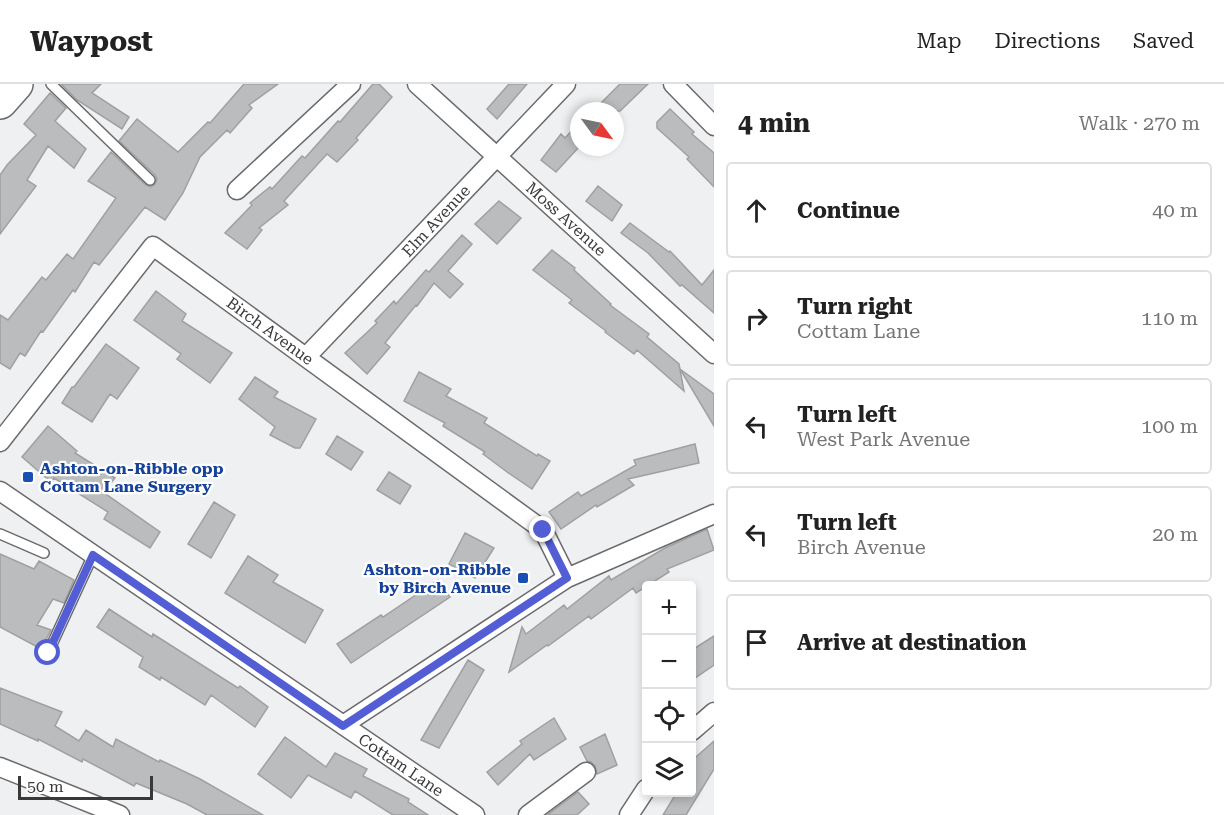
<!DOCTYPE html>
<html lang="en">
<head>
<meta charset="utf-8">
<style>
	body { margin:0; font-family:"Roboto Serif",serif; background:#f2f2f2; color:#222 }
	.controls { position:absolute; right:18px; bottom:18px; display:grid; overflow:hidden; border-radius:6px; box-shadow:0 3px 9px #0003 }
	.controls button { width:54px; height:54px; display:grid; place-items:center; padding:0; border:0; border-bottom:2px solid #e0e0e0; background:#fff; color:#222; font:30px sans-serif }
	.compass { position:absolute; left:570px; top:18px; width:54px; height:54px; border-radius:50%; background:#fff; box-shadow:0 3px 9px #0003; rotate:123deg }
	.scale { position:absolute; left:18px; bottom:15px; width:135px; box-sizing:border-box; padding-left:6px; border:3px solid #39393a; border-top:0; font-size:16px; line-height:21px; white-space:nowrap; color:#39393a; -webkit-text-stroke:4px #fff; paint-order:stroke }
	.stop { position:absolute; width:18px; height:18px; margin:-14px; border:4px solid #535ed5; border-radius:50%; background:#fff }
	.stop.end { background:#535ed5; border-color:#fff; box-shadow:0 2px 6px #0008 }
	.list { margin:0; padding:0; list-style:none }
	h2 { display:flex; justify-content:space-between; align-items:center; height:78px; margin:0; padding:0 24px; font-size:26px }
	h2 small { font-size:20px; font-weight:400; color:#767676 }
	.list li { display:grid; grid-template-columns:39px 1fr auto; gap:18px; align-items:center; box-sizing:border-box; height:96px; margin:0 12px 12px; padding:0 12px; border:2px solid #e0e0e0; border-radius:6px }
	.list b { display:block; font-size:22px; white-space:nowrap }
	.list p { margin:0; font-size:20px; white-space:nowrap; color:#767676 }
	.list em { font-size:20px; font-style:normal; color:#767676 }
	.icon { flex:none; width:33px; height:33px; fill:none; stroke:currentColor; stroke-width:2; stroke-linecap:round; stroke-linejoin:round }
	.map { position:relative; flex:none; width:714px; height:731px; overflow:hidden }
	header { display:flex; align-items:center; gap:36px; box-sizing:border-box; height:84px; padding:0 30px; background:#fff; border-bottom:2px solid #e0e0e0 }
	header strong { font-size:28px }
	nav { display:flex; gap:33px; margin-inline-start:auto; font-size:21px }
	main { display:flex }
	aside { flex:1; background:#fff }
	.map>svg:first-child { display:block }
	.building { fill:#bbbcbe; stroke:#9fa0a2; stroke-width:1.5 }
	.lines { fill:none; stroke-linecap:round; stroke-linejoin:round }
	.lane-casing { stroke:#6b6b6e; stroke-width:12 }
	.street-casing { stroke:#6b6b6e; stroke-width:21 }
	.highway-casing { stroke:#6b6b6e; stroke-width:36 }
	.lane { stroke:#fff; stroke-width:9 }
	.street { stroke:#fff; stroke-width:18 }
	.highway { stroke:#fff; stroke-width:33 }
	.route { stroke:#535ed5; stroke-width:8 }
	.transit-dot { fill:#1a4fb4; stroke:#fff; stroke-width:2 }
	.labels { text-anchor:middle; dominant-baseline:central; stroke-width:4.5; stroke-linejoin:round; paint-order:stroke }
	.street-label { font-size:16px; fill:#39393a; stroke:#fff }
	.transit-label { font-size:16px; font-weight:bold; fill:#164399; stroke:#fff; text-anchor:start }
</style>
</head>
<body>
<header>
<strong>Waypost</strong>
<nav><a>Map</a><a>Directions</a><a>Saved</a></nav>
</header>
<main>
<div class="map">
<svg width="714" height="731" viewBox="0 0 714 731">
	<rect width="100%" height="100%" fill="#eff0f2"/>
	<!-- building -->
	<path class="building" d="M61 0H101L92 9 129 33 122 45 77 16Z
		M244 0H278L249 21 252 24 230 49 227 46 200 73 183 109 165 136 145 123 99 181 94 178 75 208 73 206 43 248 41 247 25 272 20 269 10 285 0 279V231L8 236 42 193 46 196 67 170 73 175 116 114 88 97 111 68 146 101 151 103 155 100 157 95 155 91 119 57 137 35 178 68 208 38 210 39Z
		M373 0H379L392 13 356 54 358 56 337 78 327 70 284 117 288 121 259 144 262 146 247 165 225 149 252 121 250 119 270 103 272 105 302 72 305 74 338 37 340 38Z
		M509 0H527L497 35 487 25Z
		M620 0H648L620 27H593Z
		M50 9 66 24 55 37 86 65 74 84 48 62 27 96 36 102 0 150V91L7 81 36 51 24 40Z
		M670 25 694 48 692 50 714 69V103L687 75 689 73 657 44V38Z
		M579 39V63L556 88 541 76 561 50 565 54Z
		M598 102 622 121 612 137 586 117Z
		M499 117 521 134 497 160 475 140Z
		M630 139 669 168 670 167 702 201 714 186V229L682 201 680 202 648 169 621 149Z
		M462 151 472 160 448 187 463 200 450 214 434 199 417 222 416 221 385 259 390 263 367 290 345 269 377 239 375 237 394 217 396 220 426 186 429 188Z
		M552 166 575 184 574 186 611 220 610 221 649 250 647 253 679 280 684 307 637 266 634 270 605 248 606 247 569 219 572 216 533 186Z
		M156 207 186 230 182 237 232 269 210 299 177 275 181 270 134 236Z
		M106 260 139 284 117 315 110 310 92 338 62 319 72 303H74Z
		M680 285 714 310V342Z
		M419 288 451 305 446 312 487 334 484 339 537 372 538 370 550 377 532 405 507 388 483 370 485 368 443 342 445 339 404 317Z
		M255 293 278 308 274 313 316 335 300 364H295L270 351 275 343 239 315Z
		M48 342 77 367 75 369 115 394 103 408 160 448 150 464 104 435 108 428 54 394 51 398 22 373Z
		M337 352 363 368 351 386 326 370Z
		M695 360 699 379 628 395 634 401 597 423 596 421 561 445 549 428 578 408 581 412 636 381 634 376Z
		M389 388 411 402 400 420 377 406Z
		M214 418 235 431 211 474 188 460Z
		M707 445 714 466 667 485 669 488 636 509 633 504 591 535 589 532 548 562 547 561 509 588 522 543 526 550 564 521 567 525 609 492 611 496 665 464Z
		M465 449 494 464 475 494 449 480Z
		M0 470 34 485 39 477 74 496 64 519 53 515 37 541 51 546 41 565 0 543Z
		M248 472 278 491 273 498 323 526 305 559 225 509Z
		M438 496 450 513 351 579 337 560 381 531 383 533Z
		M109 525 152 553 153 550 238 604 240 602 268 623 255 643 211 611 205 621 161 593 160 596 139 583 143 573 97 543Z
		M714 552V581L692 596V566Z
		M468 576 484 586 439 664 421 656Z
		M0 604 62 628 55 642 79 657 86 646 113 663 116 655 159 678 160 676 200 695 263 731H207L187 720 136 699 134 702 83 675 82 678 38 655V657L0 640Z
		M554 634 566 655 534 676 530 670 498 701 487 688 522 660 520 657Z
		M605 650 617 681 597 690 595 682 591 678 587 677 580 663Z
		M285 653 326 683 335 669 367 685 363 692 409 715 408 718 428 731H393L355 707 351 714 308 691 291 714 258 690Z
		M714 657V685L686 731H663L677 708H692V680L696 673Z
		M578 708 589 720 577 731H547Z"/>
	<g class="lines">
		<defs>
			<path id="lane" d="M51 0 150 96
				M0 450 44 469
				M48 569 93 471"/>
			<path id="street" d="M417 0 714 270
				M673 0 714 42
				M237 106 351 0
				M306 273 566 0
				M0 358 153 162 543 446 567 494
				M0 407 475 731
				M343 641 567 494 714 430
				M692 647 714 628
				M0 683 120 731
				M528 731 586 688
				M629 731 646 705"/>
			<path id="highway" d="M0 18 16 0"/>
		</defs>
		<!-- lane casing -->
		<use href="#lane" class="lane-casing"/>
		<!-- street casing -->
		<use href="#street" class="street-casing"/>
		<!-- highway casing -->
		<use href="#highway" class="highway-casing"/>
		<!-- lane -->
		<use href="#lane" class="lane"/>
		<!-- street -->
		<use href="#street" class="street"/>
		<!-- highway -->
		<use href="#highway" class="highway"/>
	</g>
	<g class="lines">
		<!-- route -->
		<path class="route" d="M48 569 93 471 343 642 567 494 543 446"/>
	</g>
	<!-- markers -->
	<g class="transit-dot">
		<rect x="22" y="387" width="12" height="12" rx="3"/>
		<rect x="517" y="488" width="12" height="12" rx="3"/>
	</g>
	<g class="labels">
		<!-- street labels -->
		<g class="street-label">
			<text transform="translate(566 135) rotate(42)">Moss Avenue</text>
			<text transform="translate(436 137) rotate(-47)">Elm Avenue</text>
			<text transform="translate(270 247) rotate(36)">Birch Avenue</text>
			<text transform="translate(401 681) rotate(34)">Cottam Lane</text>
		</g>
		<!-- transit labels -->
		<g class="transit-label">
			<text x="40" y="384">Ashton-on-Ribble opp<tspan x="40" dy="18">Cottam Lane Surgery</tspan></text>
			<text x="511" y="485" text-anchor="end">Ashton-on-Ribble<tspan x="511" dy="18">by Birch Avenue</tspan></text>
		</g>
	</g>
</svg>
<div class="controls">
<button>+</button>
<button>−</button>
<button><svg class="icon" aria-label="locate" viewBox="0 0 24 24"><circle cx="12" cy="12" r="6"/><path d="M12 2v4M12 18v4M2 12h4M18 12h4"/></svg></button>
<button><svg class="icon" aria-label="layers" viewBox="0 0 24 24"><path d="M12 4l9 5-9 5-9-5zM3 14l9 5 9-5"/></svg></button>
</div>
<svg class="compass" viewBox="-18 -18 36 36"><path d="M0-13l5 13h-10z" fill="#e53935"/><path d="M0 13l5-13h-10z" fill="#767676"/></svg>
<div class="scale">50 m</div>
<div class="stop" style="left:48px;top:569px"></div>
<div class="stop end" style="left:543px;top:446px"></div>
</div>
<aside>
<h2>4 min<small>Walk · 270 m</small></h2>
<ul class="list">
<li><svg class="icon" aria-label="ahead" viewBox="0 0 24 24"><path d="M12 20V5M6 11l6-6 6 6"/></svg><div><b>Continue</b></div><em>40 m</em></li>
<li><svg class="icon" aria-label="right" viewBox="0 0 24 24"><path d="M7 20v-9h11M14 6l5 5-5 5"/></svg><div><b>Turn right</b><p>Cottam Lane</p></div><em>110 m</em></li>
<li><svg class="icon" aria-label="left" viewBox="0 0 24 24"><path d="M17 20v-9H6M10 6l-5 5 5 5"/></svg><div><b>Turn left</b><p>West Park Avenue</p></div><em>100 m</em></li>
<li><svg class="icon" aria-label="left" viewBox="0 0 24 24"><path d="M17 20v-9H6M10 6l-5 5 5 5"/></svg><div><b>Turn left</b><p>Birch Avenue</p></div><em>20 m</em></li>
<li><svg class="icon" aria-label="arrive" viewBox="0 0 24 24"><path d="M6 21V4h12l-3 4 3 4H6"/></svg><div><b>Arrive at destination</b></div></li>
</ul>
</aside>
</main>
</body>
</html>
